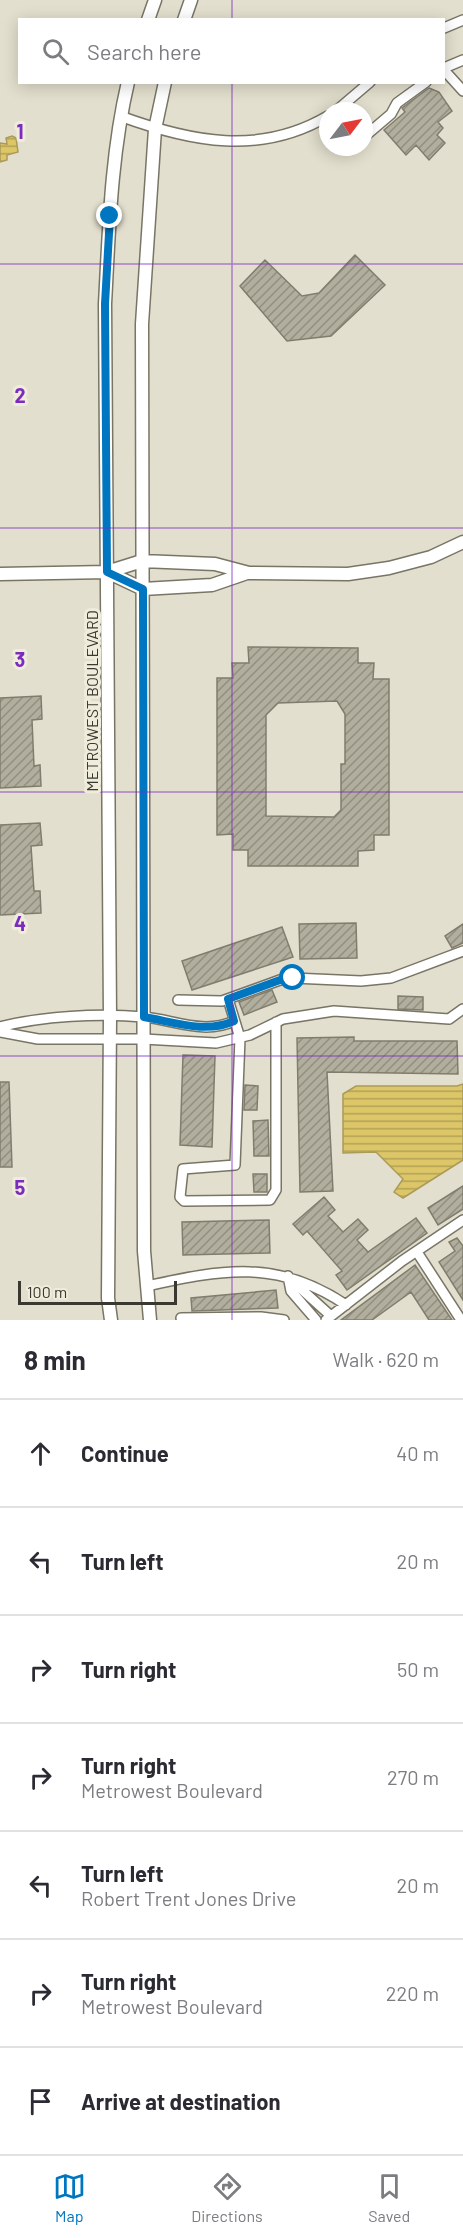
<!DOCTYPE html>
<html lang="en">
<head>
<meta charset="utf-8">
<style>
	body { margin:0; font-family:Barlow,sans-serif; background:#f7f7f7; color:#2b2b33 }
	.compass { position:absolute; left:319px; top:102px; width:54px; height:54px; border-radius:50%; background:#fff; box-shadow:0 3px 15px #0003; rotate:58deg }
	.scale { position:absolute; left:18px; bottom:15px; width:159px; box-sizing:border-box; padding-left:6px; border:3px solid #393831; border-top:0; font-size:16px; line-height:21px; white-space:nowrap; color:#393831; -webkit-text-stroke:4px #f0ecdb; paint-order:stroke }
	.stop { position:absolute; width:18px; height:18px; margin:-14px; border:4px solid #0076c0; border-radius:50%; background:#fff }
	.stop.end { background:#0076c0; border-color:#fff; box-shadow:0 2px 6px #0008 }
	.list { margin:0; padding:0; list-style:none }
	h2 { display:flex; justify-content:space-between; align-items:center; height:78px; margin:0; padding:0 24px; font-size:26px }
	h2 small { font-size:20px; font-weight:400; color:#7c7c81 }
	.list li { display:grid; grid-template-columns:39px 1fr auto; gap:18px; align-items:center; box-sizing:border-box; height:108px; padding:0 24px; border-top:2px solid #e1e1e2 }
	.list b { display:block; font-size:22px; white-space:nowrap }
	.list p { margin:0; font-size:20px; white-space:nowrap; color:#7c7c81 }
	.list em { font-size:20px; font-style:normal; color:#7c7c81 }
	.icon { flex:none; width:33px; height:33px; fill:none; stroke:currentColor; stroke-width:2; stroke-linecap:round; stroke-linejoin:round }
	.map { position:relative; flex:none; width:463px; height:1320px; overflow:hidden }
	.search { position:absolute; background:#fff; box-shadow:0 3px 15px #0003; left:18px; right:18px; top:18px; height:66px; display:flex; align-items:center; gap:15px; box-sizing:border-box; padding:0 21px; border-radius:0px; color:#7c7c81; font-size:22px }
	.sheet { height:834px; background:#fff }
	nav { display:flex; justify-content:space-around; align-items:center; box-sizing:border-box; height:84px; border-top:2px solid #e1e1e2; background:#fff; font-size:16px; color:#7c7c81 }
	nav a { display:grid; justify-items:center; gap:3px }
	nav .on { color:#0076c0 }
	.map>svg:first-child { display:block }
	.water { fill:url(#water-rules); stroke:#ab9b58; stroke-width:1.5 }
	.building { fill:url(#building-hatch); stroke:#807d6e; stroke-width:1.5; fill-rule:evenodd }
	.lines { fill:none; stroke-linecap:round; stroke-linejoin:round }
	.minor-casing { stroke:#787566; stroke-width:12 }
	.tertiary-casing { stroke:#787566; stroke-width:15 }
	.minor { stroke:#fff; stroke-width:9 }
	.tertiary { stroke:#fff; stroke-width:12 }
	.route { stroke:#0076c0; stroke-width:8 }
	.grid { fill:none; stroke:#7b2cbf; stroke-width:1.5; stroke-opacity:0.55 }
	.labels { text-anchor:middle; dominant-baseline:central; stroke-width:6; stroke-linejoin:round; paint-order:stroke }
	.street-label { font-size:16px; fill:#393831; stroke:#f0ecdb }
	.grid-label { font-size:20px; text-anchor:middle; font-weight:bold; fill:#7b2cbf; stroke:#f0ecdb; stroke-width:6; stroke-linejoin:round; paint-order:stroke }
</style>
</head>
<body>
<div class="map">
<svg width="463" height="1320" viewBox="0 0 463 1320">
	<defs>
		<pattern id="water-rules" width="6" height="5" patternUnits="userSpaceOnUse" patternTransform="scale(1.5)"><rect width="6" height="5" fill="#dcc668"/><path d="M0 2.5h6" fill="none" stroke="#b3a256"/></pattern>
		<pattern id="building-hatch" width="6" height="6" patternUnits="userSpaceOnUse" patternTransform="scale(1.5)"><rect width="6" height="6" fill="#b1ae9d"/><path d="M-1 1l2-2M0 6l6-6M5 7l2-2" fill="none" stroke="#918f81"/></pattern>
	</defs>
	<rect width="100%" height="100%" fill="#e3dfce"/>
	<!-- water -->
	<path class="water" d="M12 136 16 138 18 152 7 155V160L0 162V143L7 144 6 138Z
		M463 1084V1160L403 1198 394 1192 403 1179 376 1152 343 1153V1094L356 1086H457Z"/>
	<!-- building -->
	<path class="building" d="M429 88 439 92 452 111 438 122 443 128 437 135 445 143 429 160 416 145 406 155 384 130 405 112 402 108Z
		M355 255 385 285 331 336 287 341 240 286 265 260 302 296 319 293Z
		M248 647 358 648V663H374L373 679H389V835H374V850L358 851V866H248V850H233V834L217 835V678H233L232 663H249ZM337 701 345 714V764H341V810L334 817 266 816V715L278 703Z
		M41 696 42 719 32 720 34 766 40 765 41 786 0 788V698Z
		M40 823 42 845 31 846 34 891H40L41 913 0 915V825Z
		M356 923 357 958 300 959 299 924Z
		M463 924V943L452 948 445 936Z
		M282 927 293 957 192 990 182 961Z
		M272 990 277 1002 244 1015 239 1002Z
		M398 996 423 997V1010L398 1009Z
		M354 1037V1041H457L458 1074 327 1072 333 1191 300 1192 297 1038Z
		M183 1055 215 1056 212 1147 180 1145Z
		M0 1082H9L12 1167H0Z
		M245 1085 258 1086 257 1110H244Z
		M268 1120 269 1156H254L253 1121Z
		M253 1174H267V1192H254Z
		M463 1186V1209L438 1225 428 1208Z
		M324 1197 335 1210 328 1216 343 1232 358 1219 368 1230 357 1240 368 1252 416 1218 427 1233 347 1290 336 1275 342 1271 307 1231 303 1235 293 1224Z
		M269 1220 270 1253 183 1255 182 1222Z
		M457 1238 463 1246V1300L439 1262 455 1251 449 1242Z
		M415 1265 452 1320H429L411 1292 372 1320H341Z
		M276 1290 278 1308 192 1311 191 1298Z"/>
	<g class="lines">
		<defs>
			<path id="minor" d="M444 28 463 20
				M444 68 463 60
				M444 70 463 91
				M336 111 370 82
				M120 116C191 142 260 156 328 116
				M364 137 391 114 397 103 426 82
				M228 999 240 1038 235 1165 183 1169 180 1197 184 1201 270 1200 276 1190V1022
				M178 1000 222 1001 280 980 293 978 361 981 391 978 463 951
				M0 1027C42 1016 99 1013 144 1017 175 1020 204 1035 234 1021
				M0 1032 38 1039H143L216 1043 250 1035 283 1019 334 1011 449 1019 463 1009
				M417 1252 461 1320
				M288 1276 291 1291 316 1320
				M289 1278 331 1316
				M147 1286C223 1269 278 1259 346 1305
				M181 1318 261 1317 284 1320
				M326 1320 402 1261 463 1220"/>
			<path id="tertiary" d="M148 20 155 0
				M184 20 191 0
				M107 572 143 589 212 585 247 573
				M0 574 107 572 142 561 215 564 249 573 348 574 389 568 431 557 463 542
				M111 1320 108 1298 110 1017 105 304C109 230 111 154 128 82
				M150 1320 144 1251 142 324 155 129 165 82"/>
		</defs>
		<!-- minor casing -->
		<use href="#minor" class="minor-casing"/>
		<!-- tertiary casing -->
		<use href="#tertiary" class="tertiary-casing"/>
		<!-- minor -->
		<use href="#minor" class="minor"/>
		<!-- tertiary -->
		<use href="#tertiary" class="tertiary"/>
	</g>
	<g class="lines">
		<!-- route -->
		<path class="route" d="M110 216 105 304 107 572 143 589 144 1017C174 1022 206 1034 234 1021L228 999 280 980 293 978"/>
	</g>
	<!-- grid -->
	<path class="grid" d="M232 0V20M232 82V1320M0 264H463M0 528H463M0 792H463M0 1056H463"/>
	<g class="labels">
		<!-- street labels -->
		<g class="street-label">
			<text transform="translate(91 701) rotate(-90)">METROWEST BOULEVARD</text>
		</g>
	</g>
	<g class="grid-label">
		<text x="20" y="139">1</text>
		<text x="20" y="403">2</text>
		<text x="20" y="667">3</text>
		<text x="20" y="931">4</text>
		<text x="20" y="1195">5</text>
	</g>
</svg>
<svg class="compass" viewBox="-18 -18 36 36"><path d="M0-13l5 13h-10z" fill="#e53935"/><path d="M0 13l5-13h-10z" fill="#7c7c81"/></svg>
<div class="scale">100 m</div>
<div class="stop" style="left:293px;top:978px"></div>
<div class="stop end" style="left:110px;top:216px"></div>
<div class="search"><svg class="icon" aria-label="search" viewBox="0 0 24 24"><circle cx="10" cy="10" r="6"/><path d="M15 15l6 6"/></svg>Search here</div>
</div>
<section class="sheet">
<h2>8 min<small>Walk · 620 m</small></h2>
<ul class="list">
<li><svg class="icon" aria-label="ahead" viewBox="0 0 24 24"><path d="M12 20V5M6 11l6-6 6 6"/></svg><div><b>Continue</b></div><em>40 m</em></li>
<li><svg class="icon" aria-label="left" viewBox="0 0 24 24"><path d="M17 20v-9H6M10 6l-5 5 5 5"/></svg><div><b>Turn left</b></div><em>20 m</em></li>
<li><svg class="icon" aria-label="right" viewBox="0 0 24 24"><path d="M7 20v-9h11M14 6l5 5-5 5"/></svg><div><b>Turn right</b></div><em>50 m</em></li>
<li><svg class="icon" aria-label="right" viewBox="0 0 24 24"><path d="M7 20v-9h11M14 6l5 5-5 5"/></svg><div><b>Turn right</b><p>Metrowest Boulevard</p></div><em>270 m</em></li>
<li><svg class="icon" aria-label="left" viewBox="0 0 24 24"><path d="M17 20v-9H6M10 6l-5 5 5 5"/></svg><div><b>Turn left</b><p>Robert Trent Jones Drive</p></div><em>20 m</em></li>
<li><svg class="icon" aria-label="right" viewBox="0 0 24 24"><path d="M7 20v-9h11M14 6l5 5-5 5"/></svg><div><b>Turn right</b><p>Metrowest Boulevard</p></div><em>220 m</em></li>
<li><svg class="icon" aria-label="arrive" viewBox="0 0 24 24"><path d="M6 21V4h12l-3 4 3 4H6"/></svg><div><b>Arrive at destination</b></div></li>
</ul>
</section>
<nav>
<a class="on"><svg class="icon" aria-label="map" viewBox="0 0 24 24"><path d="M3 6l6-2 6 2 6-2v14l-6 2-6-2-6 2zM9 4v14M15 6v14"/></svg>Map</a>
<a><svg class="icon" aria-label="directions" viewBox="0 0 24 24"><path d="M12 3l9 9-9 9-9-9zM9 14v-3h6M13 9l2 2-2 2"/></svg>Directions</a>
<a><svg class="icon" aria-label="saved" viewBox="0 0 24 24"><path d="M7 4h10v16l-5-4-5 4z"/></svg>Saved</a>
</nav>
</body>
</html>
